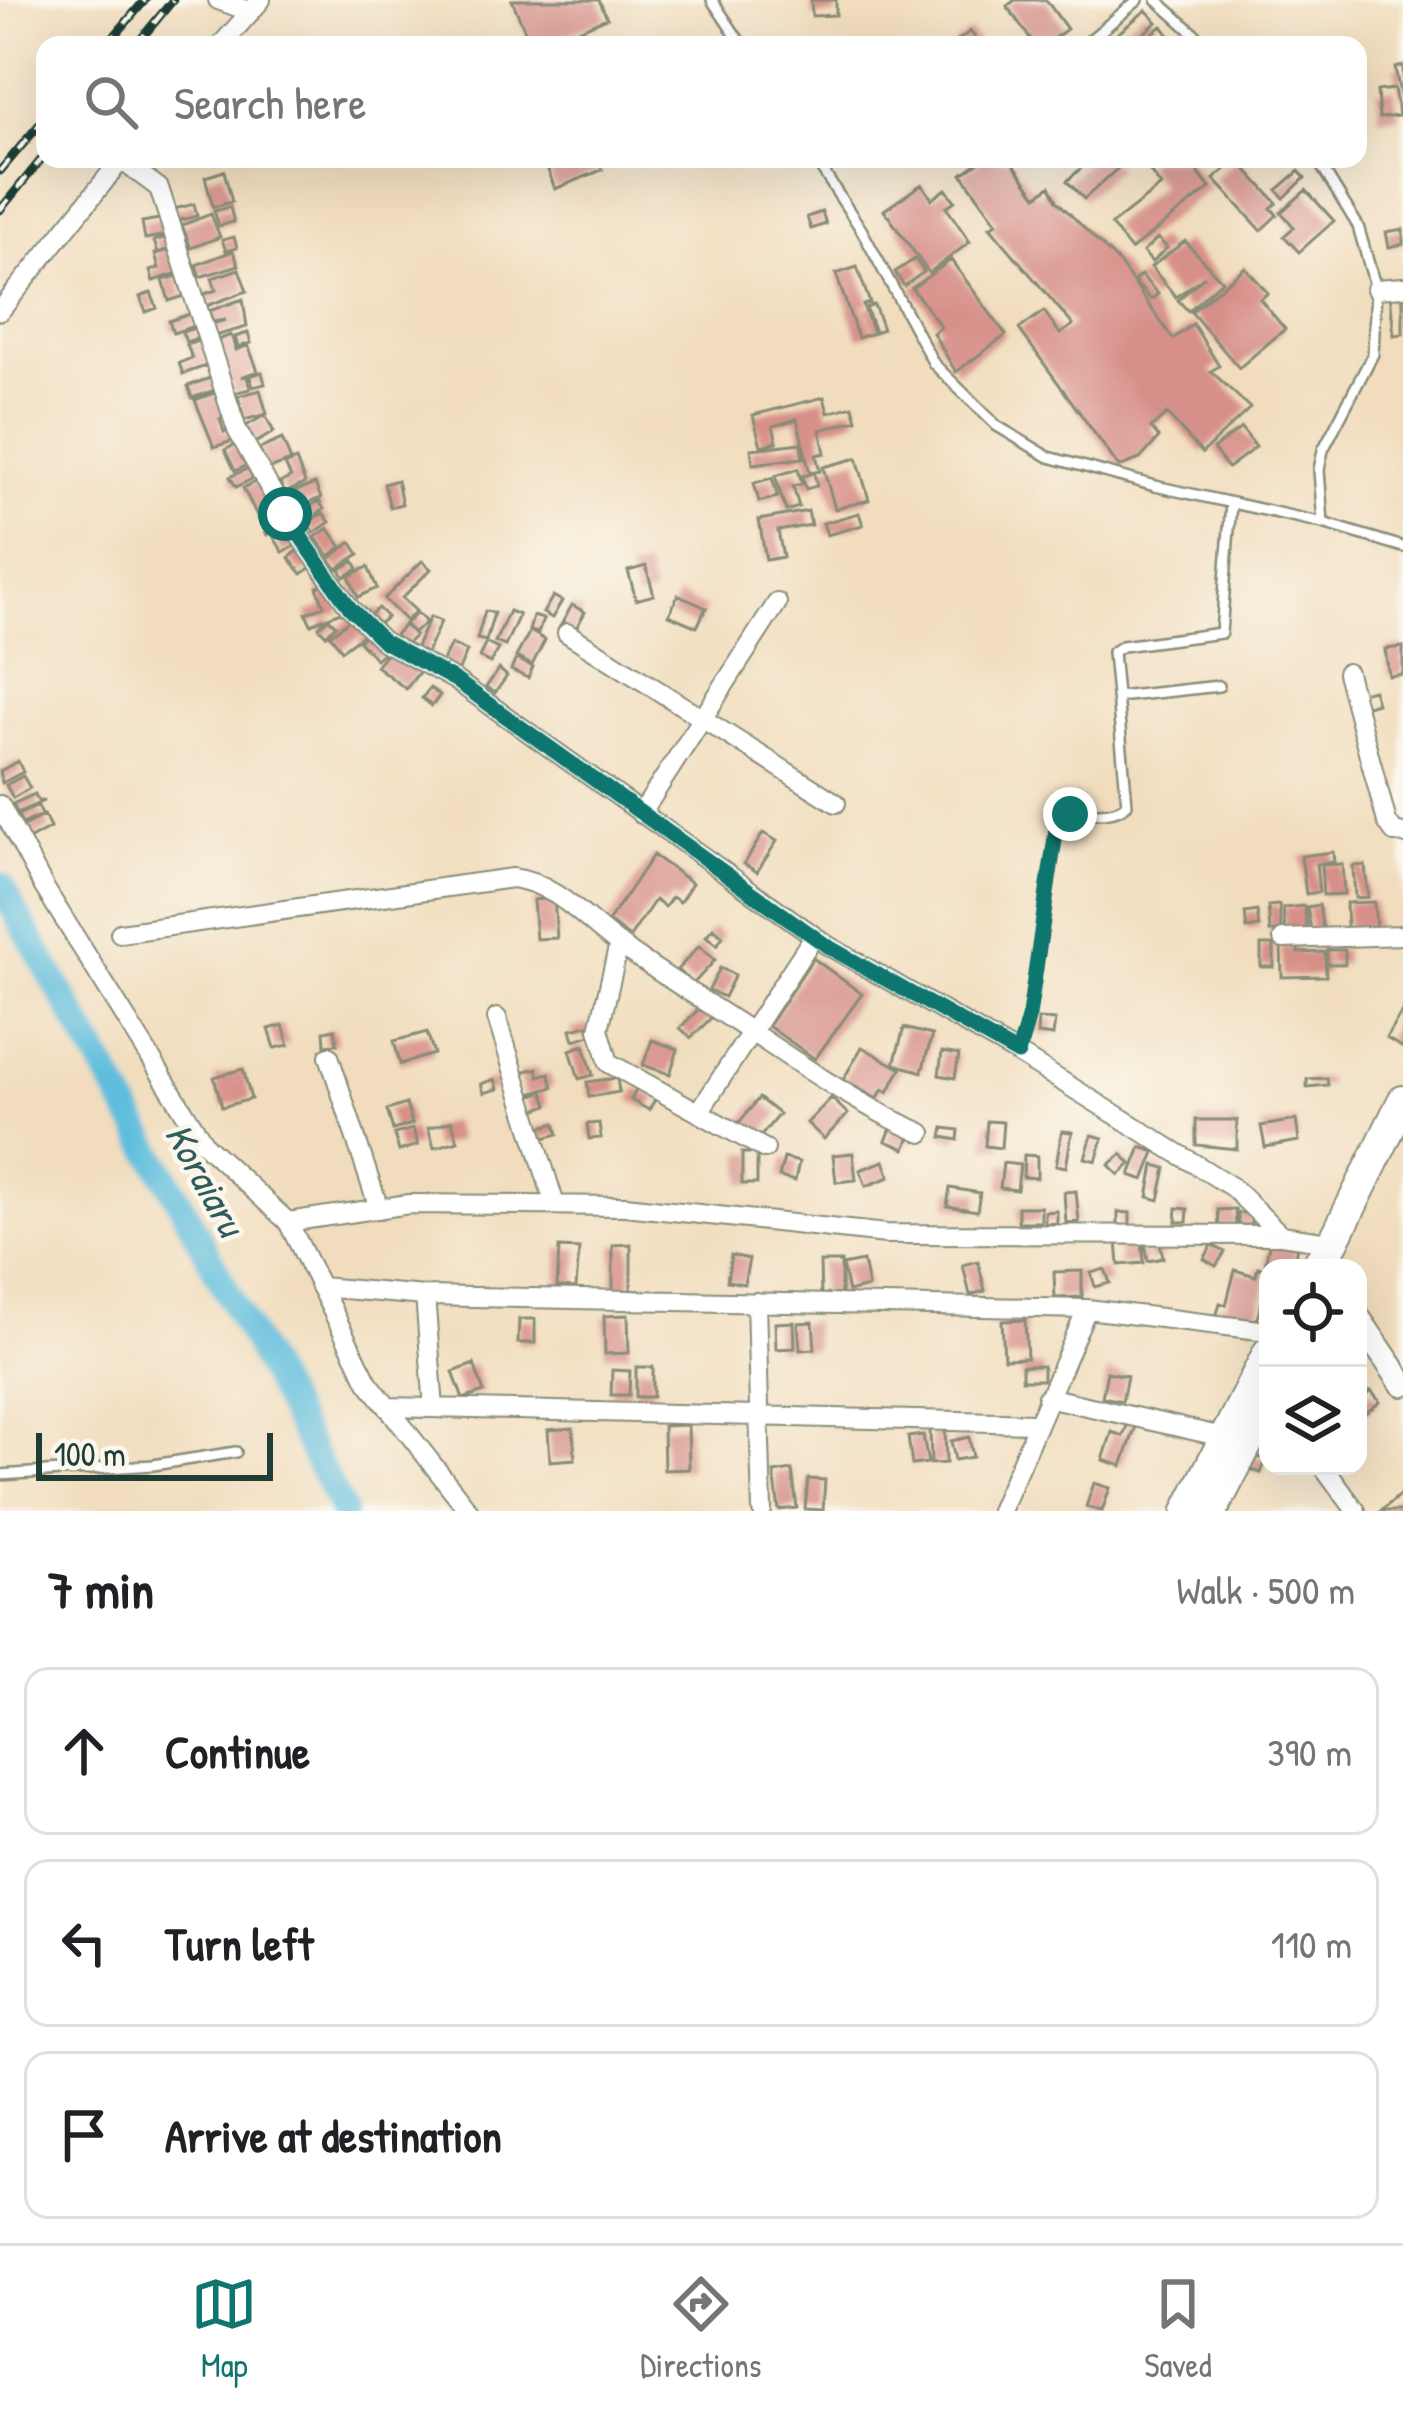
<!DOCTYPE html>
<html lang="en">
<head>
<meta charset="utf-8">
<style>
	body { margin:0; font-family:"Patrick Hand",sans-serif; background:#f2f2f2; color:#202124 }
	.controls { position:absolute; right:36px; bottom:36px; display:grid; overflow:hidden; border-radius:24px; box-shadow:0 12px 48px #0002 }
	.controls button { width:108px; height:108px; display:grid; place-items:center; padding:0; border:0; border-bottom:3px solid #e0e0e0; background:#fff; color:#202124; font:60px sans-serif }
	.scale { position:absolute; left:36px; bottom:30px; width:237px; box-sizing:border-box; padding-left:12px; border:6px solid #1f3d34; border-top:0; font-size:33px; line-height:42px; white-space:nowrap; color:#1f3d34; -webkit-text-stroke:9px #fbf7ec; paint-order:stroke }
	.stop { position:absolute; width:36px; height:36px; margin:-27px; border:9px solid #0f766e; border-radius:50%; background:#fff }
	.stop.end { background:#0f766e; border-color:#fff; box-shadow:0 3px 12px #0008 }
	.list { margin:0; padding:0; list-style:none }
	h2 { display:flex; justify-content:space-between; align-items:center; height:156px; margin:0; padding:0 48px; font-size:51px }
	h2 small { font-size:39px; font-weight:400; color:#757577 }
	.list li { display:grid; grid-template-columns:78px 1fr auto; gap:36px; align-items:center; box-sizing:border-box; height:168px; margin:0 24px 24px; padding:0 24px; border:3px solid #e0e0e0; border-radius:24px }
	.list b { display:block; font-size:45px; white-space:nowrap }
	.list em { font-size:39px; font-style:normal; color:#757577 }
	.icon { flex:none; width:66px; height:66px; fill:none; stroke:currentColor; stroke-width:2; stroke-linecap:round; stroke-linejoin:round }
	.map { position:relative; flex:none; width:1403px; height:1511px; overflow:hidden }
	.search { position:absolute; background:#fff; box-shadow:0 12px 48px #0002; left:36px; right:36px; top:36px; height:132px; display:flex; align-items:center; gap:30px; box-sizing:border-box; padding:0 42px; border-radius:24px; color:#757577; font-size:45px }
	.sheet { height:732px; background:#fff }
	nav { display:flex; justify-content:space-around; align-items:center; box-sizing:border-box; height:168px; border-top:3px solid #e0e0e0; background:#fff; font-size:33px; color:#757577 }
	nav a { display:grid; justify-items:center; gap:6px }
	nav .on { color:#0f766e }
	.map>svg:first-child { display:block }
	.lines { fill:none; stroke-linecap:round; stroke-linejoin:round }
	.river { stroke:#5fbedd; stroke-width:27 }
	.building { fill:#d79089 }
	.service-casing { stroke:#888d78; stroke-width:14 }
	.minor-casing { stroke:#888d78; stroke-width:22 }
	.tertiary-casing { stroke:#888d78; stroke-width:28 }
	.primary-casing { stroke:#888d78; stroke-width:34 }
	.service { stroke:#fff; stroke-width:9 }
	.minor { stroke:#fff; stroke-width:18 }
	.tertiary { stroke:#fff; stroke-width:24 }
	.primary { stroke:#fff; stroke-width:30 }
	.rail-casing { stroke:#1f3d34; stroke-width:9 }
	.rail { stroke:#fbf7ec; stroke-width:4.5; stroke-dasharray:14; stroke-linecap:butt }
	.route { stroke:#0f766e; stroke-width:15 }
	.labels { text-anchor:middle; dominant-baseline:central; stroke-width:9; stroke-linejoin:round; paint-order:stroke }
	.water-label { font-size:39px; font-style:italic; fill:#2f5d5e; stroke:#fbf7ec }
</style>
</head>
<body>
<div class="map">
<svg width="1403" height="1511" viewBox="0 0 1403 1511">
	<rect width="100%" height="100%" fill="#fbf7ec"/>
	<filter id="ink" filterUnits="userSpaceOnUse"><feTurbulence type="fractalNoise" baseFrequency=".00833" numOctaves="2"/><feDisplacementMap in="SourceGraphic" scale="24" xChannelSelector="R" yChannelSelector="G"/><feConvolveMatrix kernelMatrix="1 2 1 2 8 2 1 2 1" color-interpolation-filters="sRGB"/></filter>
	<filter id="wash" filterUnits="userSpaceOnUse"><feTurbulence type="fractalNoise" baseFrequency=".004" numOctaves="4" result="noise"/><feDisplacementMap in="SourceGraphic" scale="48" xChannelSelector="R" yChannelSelector="G"/><feGaussianBlur stdDeviation="2.7" result="paint"/><feColorMatrix in="noise" values="0 0 0 0 0 0 0 0 0 0 0 0 0 0 0 0 0 1.4 0 .05"/><feComposite in="paint" operator="in"/></filter>
	<g filter="url(#wash)">
		<rect width="100%" height="100%" fill="#f1ddbd"/>
		<g class="lines">
			<!-- river -->
			<path class="river" d="M0 885 174 1191 343 1511"/>
		</g>
		<g id="blocks">
			<!-- building -->
			<path class="building" d="M512 0H599L607 18 543 45H531Z
				M811 0H836V15L812 16Z
				M1015 0H1046L1067 29 1045 45H1035L1007 6Z
				M1146 10 1157 22 1130 45H1104Z
				M1162 26 1176 45H1136Z
				M970 31 981 45H952Z
				M1403 66V99H1401L1395 68Z
				M1394 89 1399 116 1379 118 1377 91Z
				M544 159H598L602 170 555 189Z
				M983 159H1010L1037 196 1050 186 1057 201 1119 263 1173 339 1193 324 1219 366 1211 371 1250 408 1202 453 1167 414 1151 428 1159 438 1140 459 1119 467 1019 329 1044 311 1060 334 1073 325 990 227 997 223 962 174Z
				M1091 159H1109L1118 168 1084 199 1067 181Z
				M1153 159H1188L1210 188 1131 250 1111 225 1161 186 1145 165Z
				M1237 159 1277 203 1271 208 1277 215 1261 230 1214 179Z
				M224 171 232 202 213 207 205 177Z
				M1299 171 1305 178 1284 198 1277 190Z
				M922 184 932 199 946 189 955 201 946 207 970 242 929 273 884 210Z
				M1306 190 1334 221 1299 252 1284 236 1294 227 1281 212Z
				M194 204 197 216 177 221 174 209Z
				M230 207 234 222 219 226 214 211Z
				M822 212 826 224 811 229 807 217Z
				M211 214 220 237 191 248 182 225Z
				M165 218 167 235 145 239 142 222Z
				M1403 229V244L1389 247 1386 232Z
				M170 236 174 247 158 253 154 241Z
				M234 237 237 248 226 251 222 240Z
				M1158 238 1167 248 1152 262 1143 252Z
				M1185 241 1222 281 1188 311 1178 300 1205 276 1176 297 1151 267Z
				M174 249 181 272 153 281 150 271 159 268 155 254Z
				M233 251 239 265 200 277 196 265Z
				M915 259 924 272 904 286 895 272Z
				M951 260 1006 335 956 372 933 333 941 327 912 288Z
				M857 267 870 303 863 305 873 333 858 338 836 274Z
				M1245 267 1268 293 1260 299 1285 329 1239 368 1191 312Z
				M239 269 247 291 206 306 202 295 216 290 212 278Z
				M1141 275 1158 294 1151 300 1134 281Z
				M177 276 184 296 169 301 163 280Z
				M1403 291V334L1394 335 1390 293Z
				M151 293 157 308 146 312 140 297Z
				M243 299 247 327 215 336 211 324 226 320 213 322 209 311Z
				M874 305 883 329 875 332 866 308Z
				M193 313 197 325 173 333 169 321Z
				M198 327 201 337 186 342 182 332Z
				M248 333 251 343 238 347 235 337Z
				M231 335 236 350 248 345 258 371 241 377 247 376 250 389 234 393 215 341Z
				M200 340 212 364 183 374 179 363 192 358 187 345Z
				M262 372 265 384 253 387 250 376Z
				M213 377 218 389 192 398 188 386Z
				M260 390 267 414 244 420 238 396Z
				M219 391 228 416 220 419 224 432 232 429 236 440 214 447 195 400Z
				M824 397 828 413 853 406 857 420 820 430 825 453 816 455 820 471 810 473 797 419 773 426 777 442 761 446 753 415Z
				M265 415 274 432 255 443 246 426Z
				M1241 428 1256 447 1228 468 1213 449Z
				M282 439 291 461 267 470 259 449Z
				M239 443 249 464 235 471 225 450Z
				M801 443 803 458 753 464 751 449Z
				M857 458 869 500 835 509 823 467Z
				M296 460 305 483 285 493 280 483 291 477 285 465Z
				M249 468 254 478 236 487 230 477Z
				M798 469 802 484 793 486 799 507 786 511 775 476Z
				M814 473 817 486 806 489 802 476Z
				M772 478 778 497 759 502 754 483Z
				M259 480 283 527 267 535 243 488Z
				M397 480 402 504 390 507 384 484Z
				M315 484 321 498 293 509 287 494Z
				M319 501 324 509 306 522 300 513Z
				M808 511 811 525 778 531 783 557 766 560 759 520Z
				M323 513 330 522 314 533 307 523Z
				M859 513 863 525 827 535 823 523Z
				M288 527 298 544 283 552 273 536Z
				M328 528 342 547 329 556 315 537Z
				M351 542 359 554 337 569 329 559Z
				M302 547 315 564 302 574 289 558Z
				M354 561 358 569 344 577 340 569Z
				M422 561 431 569 402 598 416 611 406 621 384 599Z
				M646 566 654 595 636 600 628 571Z
				M368 567 377 588 358 597 349 576Z
				M329 582 341 612 311 624 306 613 324 606 317 587Z
				M678 595 706 608 697 627 669 615Z
				M553 596 562 601 552 618 543 613Z
				M572 605 585 612 573 634 560 627Z
				M378 608 387 617 378 624 370 615Z
				M485 611 494 613 486 641 477 639Z
				M509 611 519 615 505 646 495 642Z
				M417 613 426 622 414 633 405 624Z
				M533 616 543 619 538 633 529 631Z
				M353 617 365 633 342 650 330 635Z
				M430 617 441 621 426 654 415 649Z
				M328 618 336 625 326 635 319 627Z
				M404 625 415 635 405 646 394 636Z
				M369 631 386 650 376 659 359 641Z
				M530 631 545 640 532 665 516 657Z
				M486 643 498 649 490 663 479 657Z
				M451 644 467 651 458 672 441 664Z
				M1403 647V674L1389 676 1385 649Z
				M390 648 420 671 406 689 376 666Z
				M516 659 533 667 528 678 511 670Z
				M499 669 507 676 495 693 486 687Z
				M430 688 440 695 432 706 422 698Z
				M1373 690 1377 703 1364 707 1360 693Z
				M18 761 23 772 2 783 0 771Z
				M23 776 30 788 13 798 6 785Z
				M35 794 38 801H44L17 813 13 804Z
				M38 806 42 815 22 824 18 815Z
				M44 815 50 828 25 842 18 829Z
				M763 833 777 841 757 872 744 864Z
				M1333 852 1334 862 1316 864 1319 892 1306 894 1301 856Z
				M653 855 692 883 680 902 672 897 665 907 655 900 630 937 608 922Z
				M1342 864 1344 894 1323 895 1321 865Z
				M1365 865 1368 897 1355 898 1353 866Z
				M554 898 557 938 536 939 533 900Z
				M1374 902 1376 928 1347 929 1346 903Z
				M1279 905 1281 931 1270 932 1268 906Z
				M1319 905 1323 929 1311 931 1307 907Z
				M1304 906 1307 930 1285 932 1283 908Z
				M1257 911 1259 927 1247 929 1245 913Z
				M713 928 723 936 717 945 706 936Z
				M1261 945H1274V967H1261Z
				M699 946 715 960 693 984 677 970Z
				M1281 946H1298V953L1325 952 1326 976 1282 977Z
				M1327 950H1345V964H1327Z
				M813 958 862 994 815 1059 768 1026Z
				M720 968 735 975 724 997 709 990Z
				M701 1007 712 1017 691 1038 680 1028Z
				M1403 1010V1048L1386 1038Z
				M1038 1019 1055 1020 1053 1036 1037 1034Z
				M283 1025 289 1045 275 1048 269 1029Z
				M588 1025 591 1035 574 1040 571 1029Z
				M904 1028 932 1035 922 1072 894 1064Z
				M335 1029 337 1044 325 1045 324 1031Z
				M427 1032 434 1054 400 1064 394 1041Z
				M652 1040 678 1049 670 1074 643 1065Z
				M584 1045 593 1075 579 1079 570 1050Z
				M862 1047 901 1069 888 1092 883 1089 877 1099 843 1080Z
				M942 1052 959 1055 955 1078 939 1075Z
				M537 1068 539 1076 549 1073 553 1087 524 1096 518 1073Z
				M243 1069 251 1099 222 1107 214 1077Z
				M617 1078 619 1092 589 1097 587 1082Z
				M1327 1078 1328 1085 1307 1087V1079Z
				M495 1079 498 1089 484 1093 481 1084Z
				M637 1088 656 1098 649 1110 631 1100Z
				M543 1091 548 1105 530 1112 525 1098Z
				M759 1098 779 1114 757 1141 737 1125Z
				M831 1098 848 1114 824 1139 807 1123Z
				M406 1104 412 1124 393 1130 387 1110Z
				M1196 1120H1237V1149L1196 1145Z
				M1296 1120 1299 1141 1265 1147 1261 1126Z
				M452 1121 458 1141 434 1148 428 1128Z
				M987 1121 1003 1122 1001 1148 985 1146Z
				M555 1123 558 1134 538 1140 534 1129Z
				M599 1123 601 1138 589 1139 587 1124Z
				M892 1126 911 1134 905 1149 886 1141Z
				M944 1128 959 1130 958 1140 942 1137Z
				M413 1129 418 1145 399 1151 394 1134Z
				M1062 1131 1072 1132 1066 1167 1056 1165Z
				M1092 1135 1103 1138 1096 1161 1085 1158Z
				M1141 1147 1155 1152 1144 1180 1130 1175Z
				M742 1153H757V1184H742Z
				M853 1153 856 1180 836 1182 833 1155Z
				M1122 1154 1131 1164 1119 1175 1109 1165Z
				M1024 1155 1037 1156V1178L1023 1177Z
				M784 1158 799 1162 795 1181 779 1177Z
				M884 1161 890 1177 866 1186 860 1170Z
				M1003 1163 1020 1165 1017 1190 1000 1188Z
				M1154 1165 1166 1168 1159 1200 1148 1197Z
				M950 1188 980 1193 977 1211 947 1206Z
				M1076 1191 1079 1222 1066 1223 1064 1192Z
				M1018 1207H1041V1222H1018Z
				M1177 1208 1188 1209 1187 1222H1176Z
				M1235 1209 1236 1225 1219 1227 1218 1210Z
				M1057 1211V1223L1045 1224V1212Z
				M1118 1212 1130 1213V1226L1118 1225Z
				M1238 1213H1251V1225H1238Z
				M1142 1239 1144 1263 1119 1265 1117 1241Z
				M1270 1241 1297 1246 1293 1268 1265 1264Z
				M1160 1242 1163 1258 1148 1261 1145 1244Z
				M631 1244V1291H613V1245Z
				M1212 1245 1225 1252 1216 1266 1204 1259Z
				M559 1248 579 1249 576 1288 557 1287Z
				M731 1255 749 1259 744 1284 727 1281Z
				M863 1261 868 1287 848 1292 842 1265Z
				M978 1261 985 1291 970 1295 963 1265Z
				M820 1262H841V1296H821Z
				M1258 1267 1268 1270V1278L1255 1327 1216 1317 1220 1303 1226 1305 1235 1270 1256 1276Z
				M1105 1269 1110 1283 1095 1287 1091 1273Z
				M1082 1271V1297L1055 1298 1054 1272Z
				M628 1315 629 1353 605 1354 604 1316Z
				M519 1319H535V1343H518Z
				M1025 1320 1027 1358 1004 1359 1002 1321Z
				M794 1322 795 1348 776 1349 775 1323Z
				M813 1322 815 1349 800 1350 798 1323Z
				M474 1364 484 1392 463 1399 453 1372Z
				M1022 1366H1043V1380H1022Z
				M636 1367H653V1397H636Z
				M612 1370 630 1371 629 1395H611Z
				M1107 1372 1127 1376 1122 1401 1102 1397Z
				M1371 1391 1380 1402 1358 1419V1402Z
				M1128 1423 1136 1426 1122 1466 1103 1460 1112 1432 1123 1436Z
				M688 1425 689 1469 664 1470 663 1426Z
				M573 1428 575 1459 550 1461 548 1430Z
				M945 1428 946 1463 931 1464 930 1429Z
				M923 1435 928 1463 912 1465 908 1437Z
				M969 1437 973 1457 955 1460 951 1441Z
				M1253 1456 1266 1459 1261 1473 1249 1469Z
				M792 1470 797 1508 779 1510 774 1473Z
				M808 1479 825 1480 823 1510 805 1509Z
				M1094 1483 1110 1488 1102 1511 1086 1507Z
				M1403 1492V1511H1381Z"/>
		</g>
	</g>
	<g filter="url(#ink)">
		<use href="#blocks" fill-opacity="0" stroke="#888d78" stroke-width="3"/>
		<g class="lines">
			<defs>
				<path id="service" d="M712 0 742 45
					M1157 0 1207 45
					M1084 45 1138 0
					M815 159 861 229 934 364 997 426 1049 457 1155 486 1323 523
					M1317 159 1358 226 1376 289 1373 354 1323 450 1319 470 1323 523 1403 547
					M1118 697 1219 686
					M1018 1054 1029 1015 1058 823C1076 804 1107 822 1127 804L1113 652 1122 646 1221 633 1231 503
					M0 1475 153 1465 236 1452"/>
				<path id="minor" d="M218 0 251 12
					M221 45 261 0
					M121 160 159 188 237 430 285 515 350 608 383 641 455 680 827 945 1018 1054 1232 1187 1281 1235
					M1376 289 1403 287
					M0 311 122 159
					M567 633 836 803
					M1347 673 1387 822 1394 832 1403 834
					M0 805 44 887 205 1145 288 1222 368 1382 469 1511
					M641 814 777 603
					M120 933 512 878C556 883 586 921 621 946 664 976 709 1004 753 1033 807 1069 862 1107 922 1133
					M1283 939 1403 935
					M619 944 599 1029 609 1063 765 1149
					M497 1018 555 1205
					M329 1056 379 1209
					M699 1112 814 936
					M288 1222 409 1204 625 1206 886 1234 1281 1235 1336 1243
					M320 1287 425 1296 1087 1309 1268 1331
					M425 1296 434 1408
					M756 1302 762 1511
					M1047 1397 1227 1438
					M389 1407 1036 1423
					M1323 1466 1356 1511
					M1000 1511 1087 1309"/>
				<path id="tertiary" d="M1358 1318 1403 1384"/>
				<path id="primary" d="M1315 1268 1333 1243 1403 1101
					M1188 1511 1268 1353
					M1212 1511 1268 1404"/>
			</defs>
			<!-- service casing -->
			<use href="#service" class="service-casing"/>
			<!-- minor casing -->
			<use href="#minor" class="minor-casing"/>
			<!-- tertiary casing -->
			<use href="#tertiary" class="tertiary-casing"/>
			<!-- primary casing -->
			<use href="#primary" class="primary-casing"/>
			<!-- service -->
			<use href="#service" class="service"/>
			<!-- minor -->
			<use href="#minor" class="minor"/>
			<!-- tertiary -->
			<use href="#tertiary" class="tertiary"/>
			<!-- primary -->
			<use href="#primary" class="primary"/>
			<defs>
				<path id="rail" d="M107 45 145 0
					M136 45 173 0
					M0 171 45 118
					M0 210 45 155"/>
			</defs>
			<!-- rail casing -->
			<use href="#rail" class="rail-casing"/>
			<!-- rail -->
			<use href="#rail" class="rail"/>
		</g>
	</g>
	<g class="lines" filter="url(#ink)">
		<!-- route -->
		<path class="route" d="M285 514 350 608 383 641 455 680 827 946 1018 1054 1029 1015 1056 830 1061 818 1070 814"/>
	</g>
	<g class="labels">
		<!-- water labels -->
		<g class="water-label">
			<text transform="translate(206 1179) rotate(61)">Koraiaru</text>
		</g>
	</g>
</svg>
<div class="controls">
<button><svg class="icon" aria-label="locate" viewBox="0 0 24 24"><circle cx="12" cy="12" r="6"/><path d="M12 2v4M12 18v4M2 12h4M18 12h4"/></svg></button>
<button><svg class="icon" aria-label="layers" viewBox="0 0 24 24"><path d="M12 4l9 5-9 5-9-5zM3 14l9 5 9-5"/></svg></button>
</div>
<div class="scale">100 m</div>
<div class="stop" style="left:285px;top:514px"></div>
<div class="stop end" style="left:1070px;top:814px"></div>
<div class="search"><svg class="icon" aria-label="search" viewBox="0 0 24 24"><circle cx="10" cy="10" r="6"/><path d="M15 15l6 6"/></svg>Search here</div>
</div>
<section class="sheet">
<h2>7 min<small>Walk · 500 m</small></h2>
<ul class="list">
<li><svg class="icon" aria-label="ahead" viewBox="0 0 24 24"><path d="M12 20V5M6 11l6-6 6 6"/></svg><div><b>Continue</b></div><em>390 m</em></li>
<li><svg class="icon" aria-label="left" viewBox="0 0 24 24"><path d="M17 20v-9H6M10 6l-5 5 5 5"/></svg><div><b>Turn left</b></div><em>110 m</em></li>
<li><svg class="icon" aria-label="arrive" viewBox="0 0 24 24"><path d="M6 21V4h12l-3 4 3 4H6"/></svg><div><b>Arrive at destination</b></div></li>
</ul>
</section>
<nav>
<a class="on"><svg class="icon" aria-label="map" viewBox="0 0 24 24"><path d="M3 6l6-2 6 2 6-2v14l-6 2-6-2-6 2zM9 4v14M15 6v14"/></svg>Map</a>
<a><svg class="icon" aria-label="directions" viewBox="0 0 24 24"><path d="M12 3l9 9-9 9-9-9zM9 14v-3h6M13 9l2 2-2 2"/></svg>Directions</a>
<a><svg class="icon" aria-label="saved" viewBox="0 0 24 24"><path d="M7 4h10v16l-5-4-5 4z"/></svg>Saved</a>
</nav>
</body>
</html>
